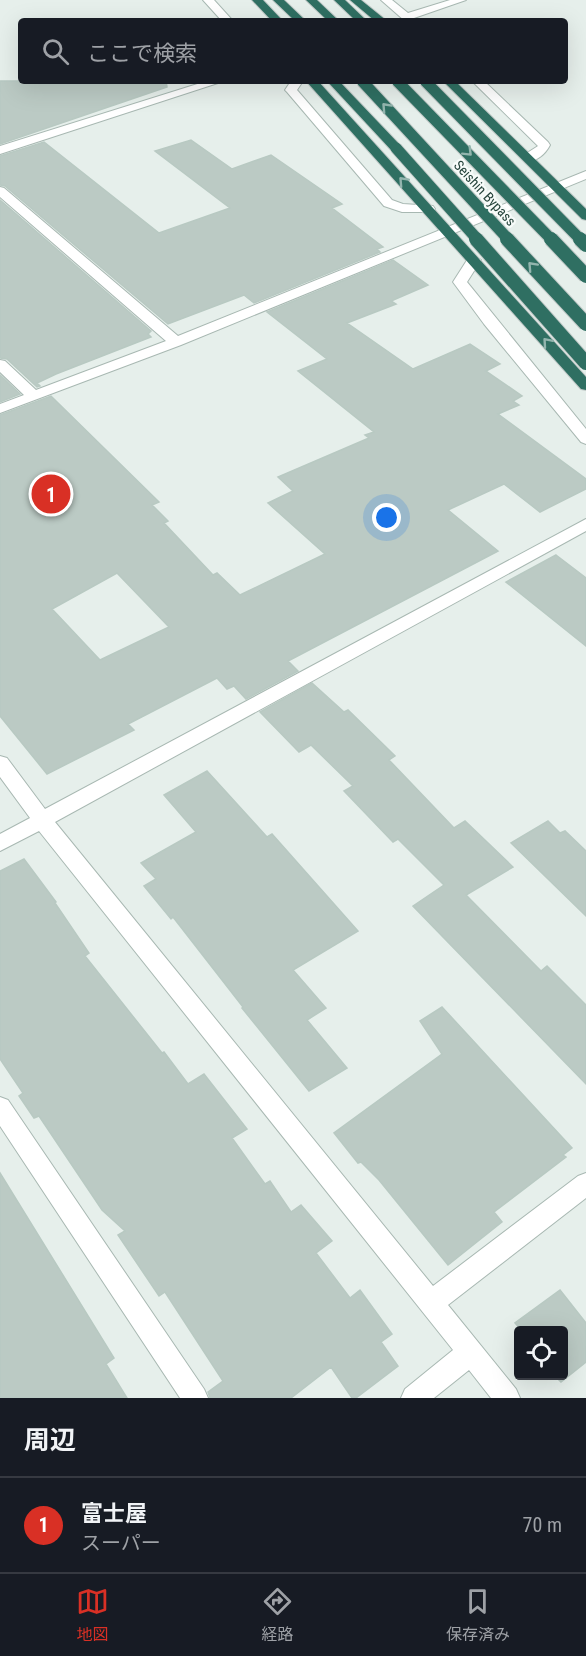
<!DOCTYPE html>
<html lang="ja">
<head>
<meta charset="utf-8">
<style>
	body { margin:0; font-family:"Roboto Condensed","Noto Sans JP",sans-serif; background:#242831; color:#f1f3f6 }
	.controls { position:absolute; right:18px; bottom:18px; display:grid; overflow:hidden; border-radius:6px; box-shadow:0 6px 24px #0002 }
	.controls button { width:54px; height:54px; display:grid; place-items:center; padding:0; border:0; border-bottom:2px solid #363941; background:#171b24; color:#f1f3f6; font:30px sans-serif }
	.you { position:absolute; left:387px; top:518px; width:21px; height:21px; margin:-15px; border:4px solid #fff; border-radius:50%; background:#1a73e8; box-shadow:0 0 0 9px #1a73e833 }
	.badge { display:grid; place-items:center; width:39px; height:39px; border-radius:50%; background:#d93025; color:#fff; font-size:20px; font-weight:700 }
	.pin { position:absolute; translate:-50% -50%; border:3px solid #fff; box-shadow:0 2px 6px #0006 }
	.list { margin:0; padding:0; list-style:none }
	h2 { display:flex; justify-content:space-between; align-items:center; height:78px; margin:0; padding:0 24px; font-size:26px }
	h2 small { font-size:20px; font-weight:400; color:#9ea1a6 }
	.list li { display:grid; grid-template-columns:39px 1fr auto; gap:18px; align-items:center; box-sizing:border-box; height:96px; padding:0 24px; border-top:2px solid #363941 }
	.list b { display:block; font-size:22px; white-space:nowrap }
	.list p { margin:0; font-size:20px; white-space:nowrap; color:#9ea1a6 }
	.list em { font-size:20px; font-style:normal; color:#9ea1a6 }
	.icon { flex:none; width:33px; height:33px; fill:none; stroke:currentColor; stroke-width:2; stroke-linecap:round; stroke-linejoin:round }
	.map { position:relative; flex:none; width:586px; height:1398px; overflow:hidden }
	.search { position:absolute; background:#171b24; box-shadow:0 6px 24px #0002; left:18px; right:18px; top:18px; height:66px; display:flex; align-items:center; gap:15px; box-sizing:border-box; padding:0 21px; border-radius:6px; color:#9ea1a6; font-size:22px }
	.sheet { height:174px; background:#171b24 }
	nav { display:flex; justify-content:space-around; align-items:center; box-sizing:border-box; height:84px; border-top:2px solid #363941; background:#171b24; font-size:16px; color:#9ea1a6 }
	nav a { display:grid; justify-items:center; gap:3px }
	nav .on { color:#d93025 }
	.map>svg:first-child { display:block }
	.building { fill:#bbcac4; stroke:#b8c9c2; stroke-width:1.5; fill-rule:evenodd }
	.lines { fill:none; stroke-linecap:round; stroke-linejoin:round }
	.street-casing { stroke:#a8b8b2; stroke-width:2 }
	.highway-casing { stroke:#c2cac8; stroke-width:2 }
	.street { fill:#fff; fill-rule:evenodd }
	.highway { fill:#2f6f62; fill-rule:evenodd }
	.highway-bridge-far1-casing { stroke:#c2cac8; stroke-width:13; stroke-linecap:butt }
	.highway-bridge-casing { stroke:#c2cac8; stroke-width:16; stroke-linecap:butt }
	.highway-bridge-far1 { stroke:#2f6f62; stroke-width:11 }
	.highway-bridge { stroke:#2f6f62; stroke-width:14 }
	.oneway { stroke:#93b5ae }
	.labels { text-anchor:middle; dominant-baseline:central; stroke-width:4.5; stroke-linejoin:round; paint-order:stroke }
	.far-street-label { font-size:14px; fill:#24423a; stroke:#f7fbf9 }
</style>
</head>
<body>
<div class="map">
<svg width="586" height="1398" viewBox="0 0 586 1398">
	<rect width="100%" height="100%" fill="#e6efeb"/>
	<!-- building -->
	<path class="building" d="M0 81H166L167 87 0 144Z
		M191 140 232 169 271 155 342 204 332 208 383 247 377 249 380 252 254 303 244 295 168 324 5 186 0 185V156L44 142 159 233 230 208 155 151Z
		M0 200 151 331 148 334 151 337 56 374 37 383 40 386 37 387 7 359 0 358Z
		M393 260 428 285 391 301 396 304 347 323 413 369 470 344 500 364 486 371 522 396 513 401 519 405 498 414 586 479V489L540 512 504 484 448 510 498 551 288 661 298 671 246 699 234 686 227 689 217 678 128 724 134 730 47 774 0 716V415L51 396 159 502 152 505 168 521 164 523 213 575 217 573 240 595 325 554 268 503 293 491 278 477 369 438 365 435 374 432 298 371 327 359 267 312ZM117 573 169 627 100 660 52 609Z
		M0 375 20 394 0 402Z
		M556 555 586 578V646L506 582Z
		M312 683 344 712 348 710 395 756 389 760 454 828 465 821 513 867 466 895 541 971 547 966 586 1005V1084L413 906 444 885 398 839 393 842 344 791 353 786 311 745 299 752 260 712Z
		M207 771 267 837 272 834 358 931 293 970 326 1008 307 1020 347 1068 309 1091 242 1008 243 1007 173 917 171 919 144 886 156 879 141 863 196 832 164 795Z
		M548 821 560 833 565 831 586 851V916L511 843Z
		M24 859 56 902 55 903 89 953 85 956 162 1053 164 1052 188 1084 204 1074 247 1129 232 1138 265 1184 270 1181 291 1212 301 1205 332 1241 316 1253 350 1298 360 1290 392 1334 381 1342 398 1366 356 1398H352L331 1367 291 1398H210L208 1392 223 1381 165 1292 159 1296 118 1235 125 1231 102 1210 39 1116 34 1118 19 1096 23 1093 0 1059V871Z
		M442 1007 572 1148 563 1155 566 1157 494 1212 502 1222 448 1265 379 1180 361 1162 358 1163 334 1133 442 1054 420 1021Z
		M0 1173 114 1358 106 1364 127 1398H0Z
		M560 1290 586 1323V1362L561 1382 555 1376H564V1330H521L515 1323Z"/>
	<g class="lines">
		<defs>
			<path id="street" d="M203 0H214L233 21H222Z
				M381 0H392L408 13 450 0H466L414 18 416 21H405Z
				M207 81H224L0 154V146Z
				M291 81H303L297 90 392 200 403 204 433 206 435 209 433 212H402L384 206 287 92 285 90Z
				M472 81H484L548 142 550 145C545 155 535 163 524 161V155L538 146Z
				M586 171V179L181 345 0 413V404L24 395 0 372V360L5 361 36 390 166 341 0 197V187L4 188 178 336Z
				M474 256 481 260 467 282 586 429V444L581 442 484 324 453 282 469 257Z
				M586 519V531L55 822 433 1286 578 1176 586 1173V1198L448 1305 516 1389 520 1398H491L469 1370 434 1398H401L405 1389 453 1350 39 831 0 851V834L30 818 0 777V756L7 758 45 809Z
				M0 1097 8 1100 204 1389 208 1398H180L0 1126Z"/>
			<path id="highway" d="M252 0H263L283 21H272Z
				M273 0H284L306 21H295Z
				M306 0H317L339 21H328Z
				M334 0H345L367 21H356Z
				M350 0H361L387 21H375Z
				M306 81H318L586 377V390L581 389Z
				M327 81H339L400 145V151H392Z
				M443 81H455L586 209V220L582 219Z"/>
		</defs>
		<!-- street casing -->
		<use href="#street" class="street-casing"/>
		<!-- highway casing -->
		<use href="#highway" class="highway-casing"/>
		<!-- street -->
		<use href="#street" class="street"/>
		<!-- highway -->
		<use href="#highway" class="highway"/>
		<defs>
			<path id="highway-bridge-far1" d="M362 81 509 240
				M397 81 552 240
				M425 81 581 240
				M396 148 478 240"/>
			<path id="highway-bridge" d="M476 239 586 363
				M507 239 586 324
				M551 239 586 276
				M580 239 586 245"/>
		</defs>
		<!-- highway-bridge-far1 casing -->
		<use href="#highway-bridge-far1" class="highway-bridge-far1-casing"/>
		<!-- highway-bridge casing -->
		<use href="#highway-bridge" class="highway-bridge-casing"/>
		<!-- highway-bridge-far1 -->
		<use href="#highway-bridge-far1" class="highway-bridge-far1"/>
		<!-- highway-bridge -->
		<use href="#highway-bridge" class="highway-bridge"/>
	</g>
	<!-- one-way arrows -->
	<defs><path id="oneway-chevron" d="M-2-3.5L2.5 0L-2 3.5" fill="none" stroke-width="1.6" stroke-linecap="round" stroke-linejoin="round" transform="scale(1.5)"/></defs>
	<g class="oneway">
		<use href="#oneway-chevron" transform="translate(386 107) rotate(-133)"/>
		<use href="#oneway-chevron" transform="translate(468 152) rotate(45)"/>
		<use href="#oneway-chevron" transform="translate(403 181) rotate(-133)"/>
		<use href="#oneway-chevron" transform="translate(532 266) rotate(-133)"/>
		<use href="#oneway-chevron" transform="translate(547 342) rotate(-131)"/>
	</g>
	<g class="labels">
		<!-- far-street labels -->
		<g class="far-street-label">
			<text transform="translate(485 193) rotate(47)">Seishin Bypass</text>
		</g>
	</g>
</svg>
<div class="controls">
<button><svg class="icon" aria-label="locate" viewBox="0 0 24 24"><circle cx="12" cy="12" r="6"/><path d="M12 2v4M12 18v4M2 12h4M18 12h4"/></svg></button>
</div>
<div class="you"></div>
<div class="pin badge" style="left:51px;top:494px">1</div>
<div class="search"><svg class="icon" aria-label="search" viewBox="0 0 24 24"><circle cx="10" cy="10" r="6"/><path d="M15 15l6 6"/></svg>ここで検索</div>
</div>
<section class="sheet">
<h2>周辺<small></small></h2>
<ul class="list">
<li><span class="badge">1</span><div><b>富士屋</b><p>スーパー</p></div><em>70 m</em></li>
</ul>
</section>
<nav>
<a class="on"><svg class="icon" aria-label="map" viewBox="0 0 24 24"><path d="M3 6l6-2 6 2 6-2v14l-6 2-6-2-6 2zM9 4v14M15 6v14"/></svg>地図</a>
<a><svg class="icon" aria-label="directions" viewBox="0 0 24 24"><path d="M12 3l9 9-9 9-9-9zM9 14v-3h6M13 9l2 2-2 2"/></svg>経路</a>
<a><svg class="icon" aria-label="saved" viewBox="0 0 24 24"><path d="M7 4h10v16l-5-4-5 4z"/></svg>保存済み</a>
</nav>
</body>
</html>
